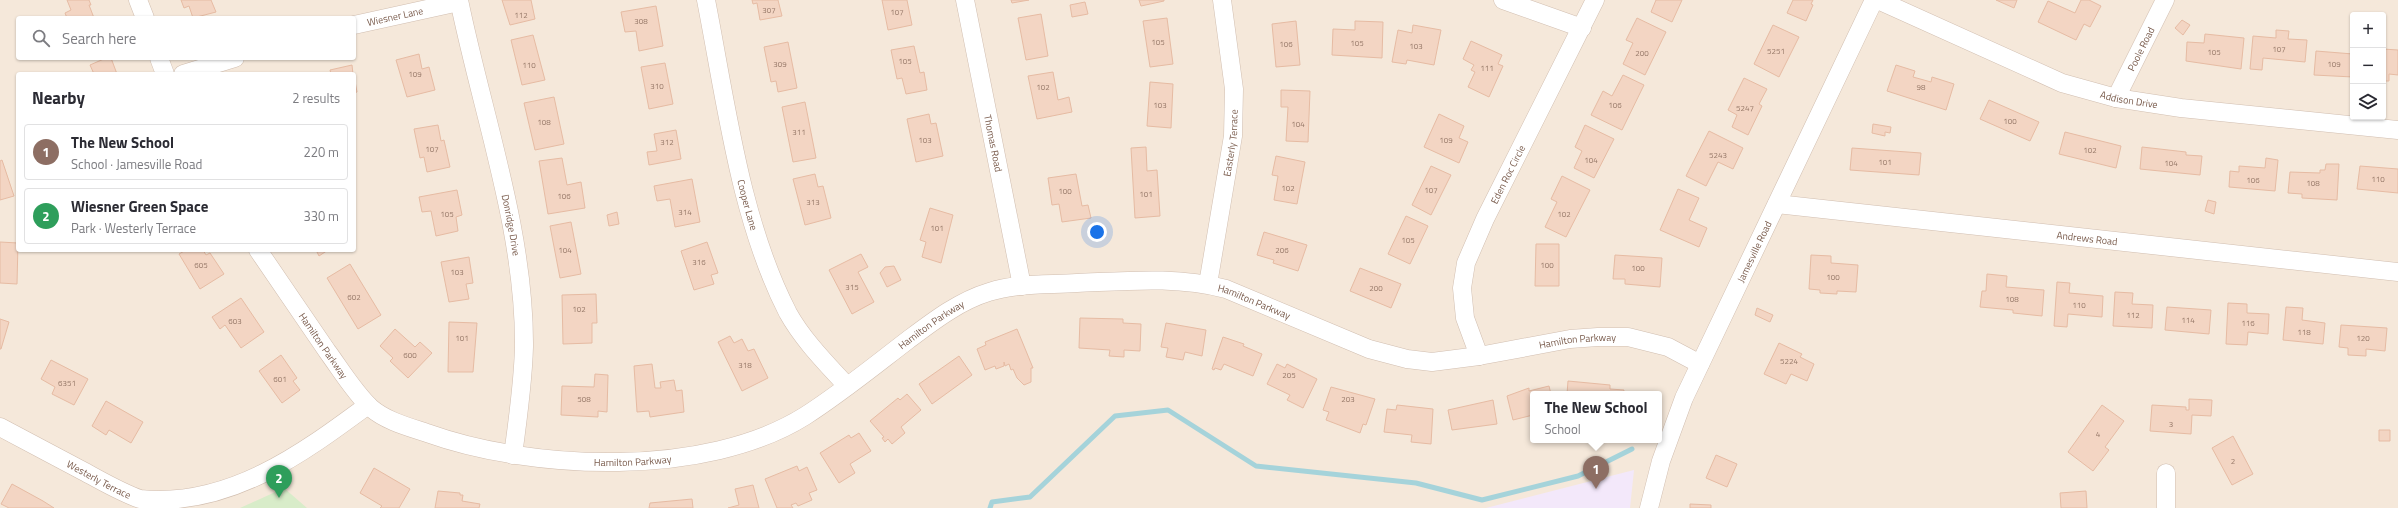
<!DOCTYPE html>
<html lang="en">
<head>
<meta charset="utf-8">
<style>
	body { margin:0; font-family:"Titillium Web",sans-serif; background:#f2f2f3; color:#2b2b33 }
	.controls { position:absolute; right:12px; top:12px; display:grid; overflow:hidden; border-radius:4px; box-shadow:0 1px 3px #0004 }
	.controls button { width:36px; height:36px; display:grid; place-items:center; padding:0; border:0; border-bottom:1px solid #e1e1e2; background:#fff; color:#2b2b33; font:20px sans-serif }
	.you { position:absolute; left:1097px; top:232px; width:14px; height:14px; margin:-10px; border:3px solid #fff; border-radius:50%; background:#1a73e8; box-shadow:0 0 0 6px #1a73e833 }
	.badge { display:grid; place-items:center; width:26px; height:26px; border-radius:50%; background:#d93025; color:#fff; font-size:13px; font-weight:700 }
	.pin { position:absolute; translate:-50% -33px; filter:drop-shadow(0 1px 2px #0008) }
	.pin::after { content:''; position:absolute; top:21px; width:14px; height:12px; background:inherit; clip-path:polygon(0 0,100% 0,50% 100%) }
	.popup { position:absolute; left:1530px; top:391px; width:132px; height:52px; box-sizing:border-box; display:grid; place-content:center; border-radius:4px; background:#fff; filter:drop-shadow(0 1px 3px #0005); font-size:13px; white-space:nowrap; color:#7c7c81 }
	.popup b { font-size:15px; color:#2b2b33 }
	.popup::after { content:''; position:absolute; left:50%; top:100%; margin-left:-8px; border:8px solid transparent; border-top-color:#fff }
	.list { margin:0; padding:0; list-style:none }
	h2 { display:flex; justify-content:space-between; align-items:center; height:52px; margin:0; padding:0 16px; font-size:17px }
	h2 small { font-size:13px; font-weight:400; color:#7c7c81 }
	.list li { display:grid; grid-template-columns:26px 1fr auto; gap:12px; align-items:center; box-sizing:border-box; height:56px; margin:0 8px 8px; padding:0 8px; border:1px solid #e1e1e2; border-radius:4px }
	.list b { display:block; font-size:15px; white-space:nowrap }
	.list p { margin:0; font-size:13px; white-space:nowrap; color:#7c7c81 }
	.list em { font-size:13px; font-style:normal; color:#7c7c81 }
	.icon { flex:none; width:22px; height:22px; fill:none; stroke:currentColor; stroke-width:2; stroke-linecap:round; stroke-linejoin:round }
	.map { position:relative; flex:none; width:2398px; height:508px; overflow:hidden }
	.search { position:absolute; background:#fff; box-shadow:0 1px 3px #0004; left:16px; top:16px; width:340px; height:44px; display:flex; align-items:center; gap:10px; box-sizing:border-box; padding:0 14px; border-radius:4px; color:#7c7c81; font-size:15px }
	.panel { position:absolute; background:#fff; box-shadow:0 1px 3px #0004; left:16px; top:72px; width:340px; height:180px; border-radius:4px }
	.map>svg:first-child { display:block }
	.residential { fill:#f5e8da; fill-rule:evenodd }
	.education { fill:#f3e8fa }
	.green { fill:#d8ecc9 }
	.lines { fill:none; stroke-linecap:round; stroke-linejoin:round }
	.stream { stroke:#a5d3da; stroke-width:5 }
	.building { fill:#f3d5c3; stroke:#e6bba3 }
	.minor-casing { stroke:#d1beb0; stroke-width:19 }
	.minor { stroke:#fff; stroke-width:18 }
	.labels { text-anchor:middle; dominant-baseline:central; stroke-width:3; stroke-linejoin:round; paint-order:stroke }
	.number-label { font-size:8px; fill:#987a6a }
	.street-label { font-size:10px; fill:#7a5c4d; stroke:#fffaf3 }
</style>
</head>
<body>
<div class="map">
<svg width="2398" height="508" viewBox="0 0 2398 508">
	<rect width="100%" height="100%" fill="#fdf6ec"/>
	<!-- residential -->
	<path class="residential" d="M0 0H2398V508H0ZM2353 15H2383V117H2353ZM18 18H354V58H18ZM18 74H354V250H18ZM1533 394H1659V440H1533Z"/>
	<!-- education -->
	<path class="education" d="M1634 470 1630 508H1486Z"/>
	<!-- green -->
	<path class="green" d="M284 488 307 508H240Z"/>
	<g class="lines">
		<!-- stream -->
		<path class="stream" d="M990 508 992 502 1030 497 1115 416 1168 410 1256 466 1416 483 1482 500 1578 476 1632 449"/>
	</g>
	<!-- building -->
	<path class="building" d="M67 0H89L91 5H89L94 18H67L65 13 71 10Z
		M181 0H211L216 12 193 18 189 6 184 8Z
		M502 0H531L535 19 510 25Z
		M752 0H778L782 16 760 20 757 3 753 4Z
		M882 0H907L912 25 888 30Z
		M1011 0H1029L1012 3Z
		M1139 0H1164V1L1141 6Z
		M1656 0H1682L1672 22 1651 12Z
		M1793 0H1813L1811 4 1813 5 1806 21 1787 13Z
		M1996 0H2017L2014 8Z
		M2081 0H2089L2101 6 2090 27 2084 24 2076 40 2038 22 2048 1 2075 13Z
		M1085 2 1088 14 1072 17 1070 5Z
		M656 6 663 46 639 51 636 31 625 32 621 12Z
		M1041 14 1048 56 1026 60 1018 18Z
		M1167 18 1173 64 1150 67 1143 21Z
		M1637 18 1666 32 1645 75 1623 64 1633 43 1626 40Z
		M2182 20 2190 25 2183 35 2175 28Z
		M1296 21 1300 65 1276 67 1272 24Z
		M1355 21 1383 22 1382 58 1332 55 1333 29 1355 30Z
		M1413 25 1441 30 1434 65 1407 60 1406 64 1392 62 1398 30 1412 33Z
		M1773 25 1799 37 1779 77 1754 64Z
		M2276 30 2289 31 2288 39 2307 40 2305 62 2263 58 2262 70 2250 69 2253 36 2276 38Z
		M2205 34 2244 38 2241 69 2186 61 2187 42 2204 43Z
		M533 35 545 80 522 85 511 40Z
		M1471 41 1502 55 1498 64 1503 66 1489 97 1468 87 1475 72 1471 70 1474 65 1463 59Z
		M788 42 797 88 778 92 776 81 771 82 764 47Z
		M914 46 920 73 924 72 927 90 906 94 902 78 897 79 891 50Z
		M2383 49 2398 50V75L2389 74V81H2383Z
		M2316 51 2353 54V77L2314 75Z
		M419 54 422 69 429 67 435 90 407 97 396 60Z
		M106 58H111L117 74H94L90 65Z
		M665 63 673 104 649 109 641 67Z
		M352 65 353 74H331L330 70Z
		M1896 65 1915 71 1913 77 1931 82 1932 77 1954 84 1946 110 1887 91Z
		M1053 72 1058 100 1069 97 1072 112 1037 119 1028 76Z
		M1623 75 1644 85 1622 130 1591 115 1603 91 1612 96Z
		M354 76 357 92 354 93Z
		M1744 78 1767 89 1759 104 1762 106 1748 135 1732 127 1737 115 1728 110Z
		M1150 82 1173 84 1171 128 1147 126Z
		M1281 90 1310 91 1308 142 1286 141 1288 107H1281Z
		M554 97 564 144 535 150 524 103Z
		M1989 100 2039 122 2030 141 1980 119Z
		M805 102 816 158 793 162 782 107Z
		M929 114 931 124 936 123 943 156 916 162 907 119Z
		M1439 114 1464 126 1459 138 1468 142 1459 163 1424 147Z
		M1873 124 1891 127 1890 133 1885 132V136L1872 133Z
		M438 125 441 141 444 140 450 167 427 172 424 157 420 158 414 129Z
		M1585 125 1614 139 1594 178 1574 168 1582 151 1575 147Z
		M676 130 681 159 649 165 647 152 657 151 654 134Z
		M1709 131 1743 148 1733 169 1718 162 1706 186 1686 176Z
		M2065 132 2121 146 2116 168 2059 154Z
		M1146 147 1147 171 1157 170 1160 216 1135 218 1131 148Z
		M2142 147 2186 152V155L2202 156 2200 175 2140 169Z
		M1852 148 1921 153 1919 175 1850 170Z
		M1276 156 1305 162 1297 204 1274 200 1278 176 1272 175Z
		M562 158 567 185 581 182 585 208 548 214 539 161Z
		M2266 158 2278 160 2275 191 2229 187 2230 171 2239 172V166L2265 168Z
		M2 160 14 196 0 200V161Z
		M2326 164H2339L2337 200 2302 198V194L2288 193 2290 172 2320 173V170H2325Z
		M1431 166 1451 175 1431 215 1412 205Z
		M2360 166 2398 169V193L2357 189Z
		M815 174 818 187 823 186 831 218 805 225 793 179Z
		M1076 174 1082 206 1088 205 1091 218 1062 222 1059 204 1052 205 1048 178Z
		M1562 176 1590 190 1566 237 1545 227 1557 202 1551 199Z
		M692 179 700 222 675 227 670 199 657 201 654 186Z
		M1678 189 1699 198 1689 220 1707 228 1699 247 1660 230Z
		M457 190 462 215 456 217 458 231 436 236 431 211 422 212 419 197Z
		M2208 200 2216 202 2214 214 2205 211Z
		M930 208 953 215 941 263 922 257 926 242 920 240Z
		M617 212 619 224 609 226 607 215Z
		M1406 216 1428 226 1410 264 1388 254Z
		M571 222 581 274 560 278 550 226Z
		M1264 232 1307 245 1298 271 1273 263 1274 260 1257 255Z
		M0 242 18 243 17 284 0 283Z
		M707 242 718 273 711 275 714 284 694 290 681 251Z
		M1536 244H1559V286H1535Z
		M186 250H203L206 255 210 253 224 274 200 289 179 254Z
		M316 250H328L319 256Z
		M861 254 868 267 858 272 874 302 852 314 829 270Z
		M1615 255 1662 258 1660 287 1625 284V279H1613Z
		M1811 255 1831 256V263L1858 265 1856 292 1837 291V294L1820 293V290L1809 289Z
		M469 257 473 283 466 284 469 299 449 302 441 262Z
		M350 264 381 315 358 329 327 278Z
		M894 266 901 280 887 287 880 273 885 267Z
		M1360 268 1401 284 1391 308 1350 291Z
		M1987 274 2007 276 2006 287 2044 290 2042 316 2013 313V310L1980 307 1982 291H1986Z
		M2057 282 2070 283 2069 293 2103 296 2102 317 2068 314 2067 327 2054 326Z
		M2115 292 2133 293 2132 304 2153 305 2152 328 2113 326Z
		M596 294 597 323H592V343L563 344 562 295Z
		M241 298 264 332 241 348 225 325 220 329 212 317Z
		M2228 303 2247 304V313L2269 314 2268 334 2248 332 2247 345 2226 344Z
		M2167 307 2211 310 2209 334 2165 330Z
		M2286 307 2303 308 2302 320 2325 323 2323 344 2283 340Z
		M1757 308 1773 315 1770 322 1755 315Z
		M1080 318 1123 319V323L1141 324 1140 351 1124 350V357L1109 356 1110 350 1079 348Z
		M0 319 9 322 1 349H0Z
		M449 322 477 323 473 372H448Z
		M1166 323 1206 330 1202 356 1185 352 1183 360 1166 357 1168 348 1161 347Z
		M2341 325 2387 328 2385 351 2366 349V356L2348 355V348L2339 347Z
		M395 329 415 347 420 342 432 353 408 378 390 361 393 358 380 346Z
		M1017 329 1033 368H1031V382L1024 385 1017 378 1013 369 1011 370 1009 364 1005 366 1004 362V366L996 369 995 366 985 370 977 349 986 345 985 342Z
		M730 336 734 343 742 339 748 351 754 349 768 378 742 391 718 342Z
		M1223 337 1244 344 1243 346 1262 354 1253 376 1224 364 1221 370 1215 368 1214 370 1212 369Z
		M1779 343 1802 354 1800 357 1814 364 1807 381 1791 374 1786 384 1764 374Z
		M281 355 297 378 293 381 300 390 282 403 259 371Z
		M959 356 972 375 932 404 919 384Z
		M51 360 88 379 74 405 52 394 55 387 41 379Z
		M652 364 655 388H661L660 382 674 380 676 391 682 390 684 412 650 417 649 411 637 412 634 366Z
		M1277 364 1285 368 1287 364 1317 379 1303 408 1287 400 1290 395 1267 384Z
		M595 374 608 375 607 412 598 411V417L561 415 562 386 594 387Z
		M1568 381 1610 385V389L1624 390 1623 394H1567Z
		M1549 386 1551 394H1533V415L1513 420 1507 396 1529 388V391Z
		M1331 387 1375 399 1366 425 1363 424 1360 433 1326 420 1329 412 1323 410Z
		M907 394 921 410 901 427 905 433 892 444 888 439 885 442 882 438 884 437 870 421 898 398 900 400Z
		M2189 399 2212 400 2211 416 2192 415 2191 434 2150 431 2152 405 2186 407V410H2189Z
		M1493 400 1497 424 1452 430 1448 410Z
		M106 401 143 422 131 443 109 430 106 435 92 426Z
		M1397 405 1433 409 1431 444 1411 442 1412 435 1384 432 1387 409 1396 410Z
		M2102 405 2124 421 2105 447 2109 450 2093 471 2068 452Z
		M2379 430H2390V441H2379Z
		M859 433 871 451 850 464 855 473 839 483 820 453 849 435 851 438Z
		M2233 436 2253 474 2232 485 2212 448Z
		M1716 455 1737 464 1727 487 1706 478Z
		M797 466 799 471 807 467 817 490 809 493 812 500 798 506 796 503 791 505 793 508H777L765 479Z
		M374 468 410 489 399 508H380L382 506 360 493Z
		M12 484 43 501 54 508H9L1 504Z
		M753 485 759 508H728L739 505 735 489Z
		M438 491 460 493V495H463L462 501 480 504 479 508H435Z
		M2086 491 2087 508H2061L2060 493Z
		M692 499 693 508H649L650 503Z
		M1690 504 1711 505V508H1690Z"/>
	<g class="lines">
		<defs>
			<g id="minor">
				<path d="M138 0 145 18"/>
				<path id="s1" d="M459 0C482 113 525 231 524 347 523 383 518 419 513 455"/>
				<path id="s2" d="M706 0C726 102 740 220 788 313 803 340 826 363 847 386"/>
				<path id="s3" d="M965 0 1022 286"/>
				<path d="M1503 0 1582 28"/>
				<path id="s4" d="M1878 0 2062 83 2116 98 2181 108 2398 130"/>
				<path id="s5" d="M354 25 459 2"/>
				<path d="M159 58 165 74"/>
				<path d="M183 74 235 58"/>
				<path id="s6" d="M2116 98 2165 0"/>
				<path id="s7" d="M1777 204 2398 272"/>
				<path id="s8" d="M258 250C281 284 304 317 327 351 341 370 354 392 371 408 386 421 409 427 427 433 533 471 706 478 805 416 841 393 874 366 908 340 932 322 959 301 989 292 1017 283 1048 285 1077 283 1127 281 1177 276 1226 289L1369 349 1407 359 1432 362 1479 356 1570 339 1598 337H1628L1668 347 1700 364"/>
				<path id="s9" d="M1208 284 1233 136 1234 89 1222 0"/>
				<path id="s10" d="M1479 356 1465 318 1462 288 1466 263 1485 219 1595 0"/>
				<path id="s11" d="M0 427C28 442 55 456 83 471 102 481 120 492 140 499 229 508 303 453 368 405"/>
				<path d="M2166 473V508"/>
				<path id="s12" d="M1649 508 1661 461 1684 398 1874 0"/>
			</g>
		</defs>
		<!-- minor casing -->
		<use href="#minor" class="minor-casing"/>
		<!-- minor -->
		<use href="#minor" class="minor"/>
	</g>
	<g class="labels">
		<!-- number labels -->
		<g class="number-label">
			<text x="769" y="10">307</text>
			<text x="897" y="12">107</text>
			<text x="521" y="15">112</text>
			<text x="641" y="21">308</text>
			<text x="1158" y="42">105</text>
			<text x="1357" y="43">105</text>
			<text x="1286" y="44">106</text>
			<text x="1416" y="46">103</text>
			<text x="2279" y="49">107</text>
			<text x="1776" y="51">5251</text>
			<text x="2214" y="52">105</text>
			<text x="1642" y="53">200</text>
			<text x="905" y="61">105</text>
			<text x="780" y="64">309</text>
			<text x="2334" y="64">109</text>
			<text x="529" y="65">110</text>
			<text x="1487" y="68">111</text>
			<text x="415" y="74">109</text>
			<text x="657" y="86">310</text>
			<text x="1043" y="87">102</text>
			<text x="1921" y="87">98</text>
			<text x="1160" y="105">103</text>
			<text x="1615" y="105">106</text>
			<text x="1745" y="108">5247</text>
			<text x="2010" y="121">100</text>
			<text x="544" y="122">108</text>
			<text x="1298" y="124">104</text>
			<text x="799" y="132">311</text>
			<text x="925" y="140">103</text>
			<text x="1446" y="140">109</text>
			<text x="667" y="142">312</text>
			<text x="432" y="149">107</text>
			<text x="2090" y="150">102</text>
			<text x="1718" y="155">5243</text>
			<text x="1591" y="160">104</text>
			<text x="1885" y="162">101</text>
			<text x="2171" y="163">104</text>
			<text x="2378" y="179">110</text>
			<text x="2253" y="180">106</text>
			<text x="2313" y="183">108</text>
			<text x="1288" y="188">102</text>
			<text x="1431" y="190">107</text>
			<text x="1065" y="191">100</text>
			<text x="1146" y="194">101</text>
			<text x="564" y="196">106</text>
			<text x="813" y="202">313</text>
			<text x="685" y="212">314</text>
			<text x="447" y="214">105</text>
			<text x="1564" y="214">102</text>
			<text x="937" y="228">101</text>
			<text x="1408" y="240">105</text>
			<text x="565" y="250">104</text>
			<text x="1282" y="250">206</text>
			<text x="699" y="262">316</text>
			<text x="201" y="265">605</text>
			<text x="1547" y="265">100</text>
			<text x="1638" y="268">100</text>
			<text x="457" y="272">103</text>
			<text x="1833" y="277">100</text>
			<text x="852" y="287">315</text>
			<text x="1376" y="288">200</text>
			<text x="354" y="297">602</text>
			<text x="2012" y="299">108</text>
			<text x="2079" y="305">110</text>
			<text x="579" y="309">102</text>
			<text x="2133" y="315">112</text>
			<text x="2188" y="320">114</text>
			<text x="235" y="321">603</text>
			<text x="2248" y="323">116</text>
			<text x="2304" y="332">118</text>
			<text x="462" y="338">101</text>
			<text x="2363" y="338">120</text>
			<text x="410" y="355">600</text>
			<text x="1789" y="361">5224</text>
			<text x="745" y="365">318</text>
			<text x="1289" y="375">205</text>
			<text x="280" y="379">601</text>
			<text x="67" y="383">6351</text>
			<text x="584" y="399">508</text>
			<text x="1348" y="399">203</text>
			<text x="2171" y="424">3</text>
			<text x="2098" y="434">4</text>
			<text x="2233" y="461">2</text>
		</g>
		<!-- street labels -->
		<g class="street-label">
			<text stroke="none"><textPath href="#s5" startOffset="42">Wiesner Lane</textPath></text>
			<text stroke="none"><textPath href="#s6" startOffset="55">Poole Road</textPath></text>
			<text stroke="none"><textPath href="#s4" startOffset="271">Addison Drive</textPath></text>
			<text stroke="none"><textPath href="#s9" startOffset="143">Easterly Terrace</textPath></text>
			<text stroke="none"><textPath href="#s3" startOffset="146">Thomas Road</textPath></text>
			<text stroke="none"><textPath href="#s10" startOffset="194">Eden Roc Circle</textPath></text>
			<text stroke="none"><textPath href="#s2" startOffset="209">Cooper Lane</textPath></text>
			<text stroke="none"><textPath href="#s1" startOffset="231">Donridge Drive</textPath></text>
			<text stroke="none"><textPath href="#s7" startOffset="312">Andrews Road</textPath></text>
			<text stroke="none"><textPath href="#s12" startOffset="278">Jamesville Road</textPath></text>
			<text stroke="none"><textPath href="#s8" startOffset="1137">Hamilton Parkway</textPath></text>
			<text stroke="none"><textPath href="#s8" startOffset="801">Hamilton Parkway</textPath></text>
			<text stroke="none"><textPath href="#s8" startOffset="1473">Hamilton Parkway</textPath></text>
			<text stroke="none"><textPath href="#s8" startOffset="116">Hamilton Parkway</textPath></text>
			<text stroke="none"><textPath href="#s8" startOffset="465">Hamilton Parkway</textPath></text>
			<text stroke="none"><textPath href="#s11" startOffset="112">Westerly Terrace</textPath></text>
		</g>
	</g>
</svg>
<div class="controls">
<button>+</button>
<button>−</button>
<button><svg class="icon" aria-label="layers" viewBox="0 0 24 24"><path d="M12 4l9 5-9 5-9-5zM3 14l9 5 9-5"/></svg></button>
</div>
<div class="you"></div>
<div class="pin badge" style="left:1596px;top:489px;background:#8d6e63">1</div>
<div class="popup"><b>The New School</b>School</div>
<div class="pin badge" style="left:279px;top:498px;background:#2e9e5b">2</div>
<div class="search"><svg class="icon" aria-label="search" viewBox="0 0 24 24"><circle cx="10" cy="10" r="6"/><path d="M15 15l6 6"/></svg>Search here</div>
<section class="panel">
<h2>Nearby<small>2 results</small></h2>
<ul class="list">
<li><span class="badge" style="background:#8d6e63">1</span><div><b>The New School</b><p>School · Jamesville Road</p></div><em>220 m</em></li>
<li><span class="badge" style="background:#2e9e5b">2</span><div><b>Wiesner Green Space</b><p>Park · Westerly Terrace</p></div><em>330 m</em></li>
</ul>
</section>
</div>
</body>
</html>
